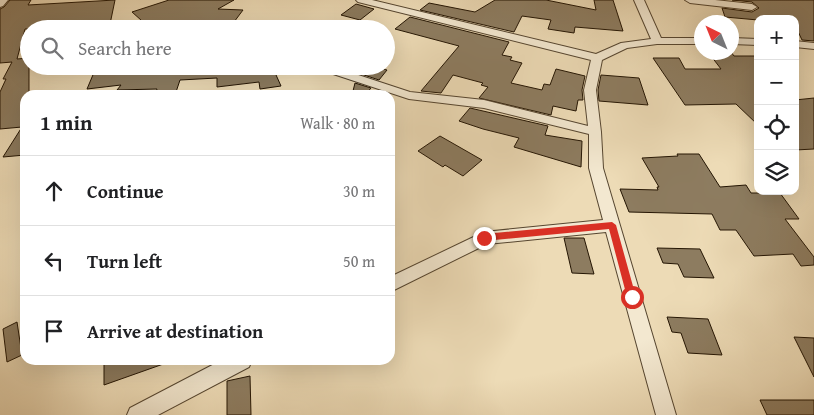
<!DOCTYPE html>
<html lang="en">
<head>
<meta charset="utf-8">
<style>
	body { margin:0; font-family:"Gentium Book Plus",serif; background:#f2f2f2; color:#202124 }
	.controls { position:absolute; right:15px; top:15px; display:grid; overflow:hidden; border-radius:10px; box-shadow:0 5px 20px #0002 }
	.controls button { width:45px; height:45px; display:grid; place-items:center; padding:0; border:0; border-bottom:1px solid #e0e0e0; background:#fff; color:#202124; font:25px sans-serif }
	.compass { position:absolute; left:694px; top:15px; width:45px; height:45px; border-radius:50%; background:#fff; box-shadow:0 5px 20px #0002; rotate:317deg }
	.stop { position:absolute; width:15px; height:15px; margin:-11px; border:4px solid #d93025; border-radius:50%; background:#fff }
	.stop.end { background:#d93025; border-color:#fff; box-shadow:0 1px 5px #0008 }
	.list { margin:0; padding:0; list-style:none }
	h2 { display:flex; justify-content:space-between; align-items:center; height:65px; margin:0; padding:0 20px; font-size:21px }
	h2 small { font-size:16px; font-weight:400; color:#757577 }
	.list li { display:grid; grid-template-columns:32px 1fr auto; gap:15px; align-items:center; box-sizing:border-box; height:70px; padding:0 20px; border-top:1px solid #e0e0e0 }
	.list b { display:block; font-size:19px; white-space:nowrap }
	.list em { font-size:16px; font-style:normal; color:#757577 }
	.icon { flex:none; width:28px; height:28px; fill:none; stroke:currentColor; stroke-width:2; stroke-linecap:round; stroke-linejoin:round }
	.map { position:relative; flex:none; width:814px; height:415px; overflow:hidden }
	.search { position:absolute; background:#fff; box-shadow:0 5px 20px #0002; left:20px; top:20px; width:375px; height:55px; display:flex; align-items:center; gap:12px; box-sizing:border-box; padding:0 18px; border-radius:28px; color:#757577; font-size:19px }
	.panel { position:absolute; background:#fff; box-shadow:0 5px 20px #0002; left:20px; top:90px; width:375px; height:275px; border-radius:15px }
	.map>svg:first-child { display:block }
	.building { fill:#8d7c60; stroke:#241503 }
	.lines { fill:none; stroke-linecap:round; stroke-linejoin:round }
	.street-casing { stroke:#564630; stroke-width:2 }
	.street { fill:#f3e8d0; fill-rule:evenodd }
	.route { fill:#d93025 }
</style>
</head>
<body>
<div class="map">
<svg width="814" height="415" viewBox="0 0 814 415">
	<rect width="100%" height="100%" fill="#eddbb6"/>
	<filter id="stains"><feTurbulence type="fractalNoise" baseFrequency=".004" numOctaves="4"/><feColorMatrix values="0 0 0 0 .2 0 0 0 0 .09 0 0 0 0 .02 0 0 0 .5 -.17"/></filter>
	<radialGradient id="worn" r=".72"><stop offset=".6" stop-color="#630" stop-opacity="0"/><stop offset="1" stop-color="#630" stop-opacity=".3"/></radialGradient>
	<!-- building -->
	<path class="building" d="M10 0H31L28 5 115 0 109 29H25L17 59 29 58V95H25V155L3 157 22 127 0 129V92L6 79H3L12 62 0 63V9L4 7Z
		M169 0H234L218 9 243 10 231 26 214 25 211 29H151L132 12Z
		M495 0H546L596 10 594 0H613L623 31 575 27 574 33 548 29 551 20 522 16 514 32 420 10 429 3 475 12Z
		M732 0H814V41L802 40 795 25V19H758V20L725 17 722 8 752 12 759 8 752 2Z
		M356 4 374 9 360 20 341 15Z
		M410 17 509 42 502 55 512 57 510 60 522 63 511 83 542 90 544 84 550 85 556 69 585 76 582 90 583 100H578L576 111 553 106 551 115 479 98 488 87 481 85 483 83 453 75 441 93 421 91 459 46 395 29Z
		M708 52H731L734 56H758V125L736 104 685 105 653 58H679L685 69H721Z
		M125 66H272L281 86 260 89 259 82 217 87V78L180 80 175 95H155L157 89 117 90 121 85 87 89 95 70Z
		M360 66H371L387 70 379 80 358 73Z
		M601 75 639 78 648 105 599 101 598 90Z
		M355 83 371 88 365 95H352Z
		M814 98V149L795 150V100Z
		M470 108 548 126 545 135 582 141 581 167 514 147 519 138 483 129 459 121Z
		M440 136 482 160 463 176 445 165 443 167 418 151Z
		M677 154H699L720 187 746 185 751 193H780L799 219H785L814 257V265L801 266 793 254 754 256 736 230H720L712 214 629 212 620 189 658 190 657 187H659L642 158 678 156Z
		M564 238H584L594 274 572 273Z
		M657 248 700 249 714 278 684 277 678 264 663 263Z
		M667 317 708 319 722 355 688 353 681 333 672 332Z
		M17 322 22 355 7 362 3 329Z
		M794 337 814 338V377Z
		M104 360H169V362L104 385Z
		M250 376 251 415H227V381Z
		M760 400H814V415H767Z"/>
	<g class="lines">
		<defs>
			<path id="street" d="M0 0H8L3 6 0 7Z
				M356 0H372L596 54 621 43 651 39 634 0H644L661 38H702V44H657L627 48 602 60 596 90 601 132 603 168 676 415H656L606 232 487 244 390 292V277L484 232 603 220 589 168V134L484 108 409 99 315 68 314 66H331L410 92 484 100 588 126 584 90 591 60 358 2Z
				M685 0H715L752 4 757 7 752 10 690 3Z
				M732 38 758 39V45L732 44Z
				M795 41 814 43V49L795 47Z
				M222 360H252L249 367 158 415H127L130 408Z"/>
		</defs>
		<!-- street casing -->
		<use href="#street" class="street-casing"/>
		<!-- street -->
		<use href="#street" class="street"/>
	</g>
	<!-- route -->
	<path class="route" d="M612 222 616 225 636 297 632 301 627 297 609 229 484 241 480 238 484 234Z"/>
	<rect width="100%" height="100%" filter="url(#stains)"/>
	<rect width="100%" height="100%" fill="url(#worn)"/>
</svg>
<div class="controls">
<button>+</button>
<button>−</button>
<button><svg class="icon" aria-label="locate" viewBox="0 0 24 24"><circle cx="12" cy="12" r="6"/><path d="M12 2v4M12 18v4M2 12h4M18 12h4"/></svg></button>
<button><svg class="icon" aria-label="layers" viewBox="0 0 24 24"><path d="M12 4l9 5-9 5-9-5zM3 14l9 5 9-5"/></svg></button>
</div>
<svg class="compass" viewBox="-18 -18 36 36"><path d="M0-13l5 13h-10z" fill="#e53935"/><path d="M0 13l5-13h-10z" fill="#757577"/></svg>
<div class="stop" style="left:632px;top:297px"></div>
<div class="stop end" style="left:484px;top:238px"></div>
<div class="search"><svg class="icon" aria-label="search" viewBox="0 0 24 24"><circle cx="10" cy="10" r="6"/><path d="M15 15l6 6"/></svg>Search here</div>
<section class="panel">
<h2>1 min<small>Walk · 80 m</small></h2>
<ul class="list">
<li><svg class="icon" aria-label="ahead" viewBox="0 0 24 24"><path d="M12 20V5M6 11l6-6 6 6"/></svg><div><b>Continue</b></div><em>30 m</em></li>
<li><svg class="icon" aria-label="left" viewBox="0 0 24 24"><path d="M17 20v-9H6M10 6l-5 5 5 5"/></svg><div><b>Turn left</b></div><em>50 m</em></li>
<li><svg class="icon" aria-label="arrive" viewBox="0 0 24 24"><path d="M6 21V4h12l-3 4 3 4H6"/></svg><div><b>Arrive at destination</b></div></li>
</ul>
</section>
</div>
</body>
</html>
